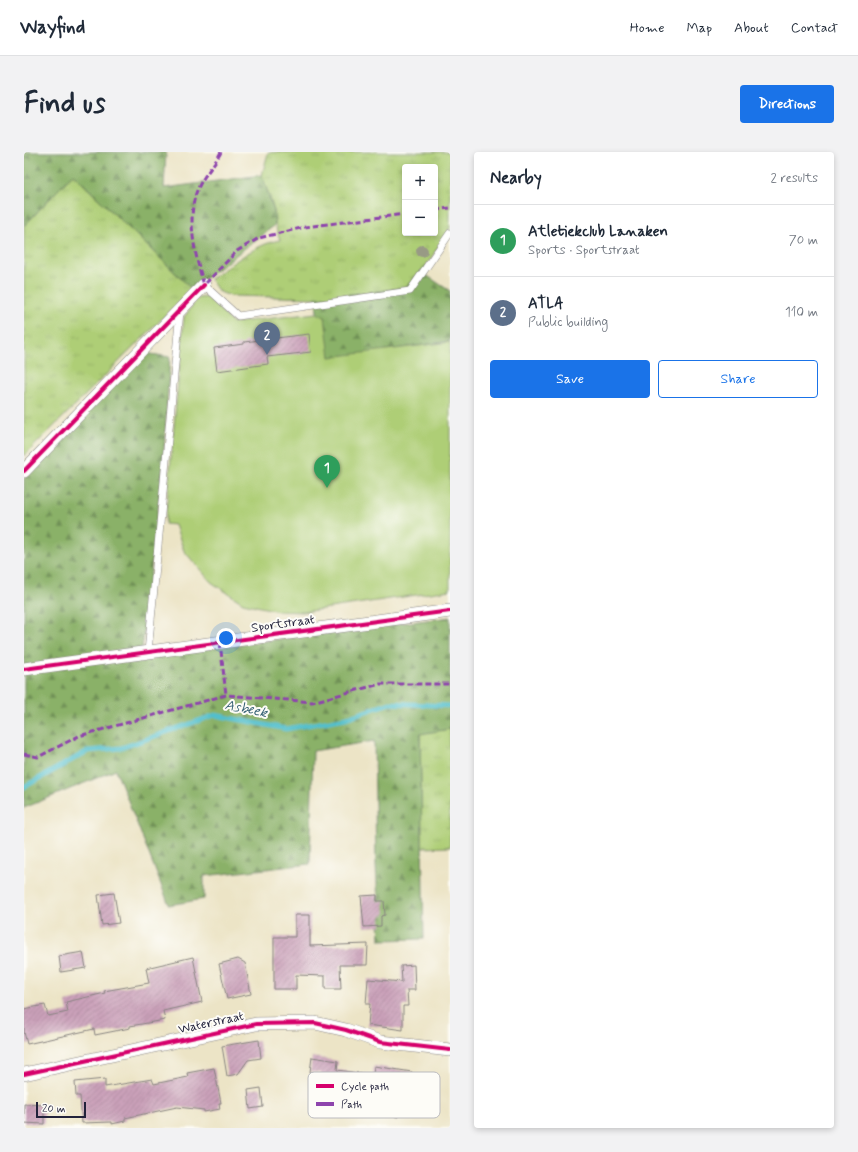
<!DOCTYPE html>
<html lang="en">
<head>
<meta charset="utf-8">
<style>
	body { margin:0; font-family:Mynerve,sans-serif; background:#f2f2f3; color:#1f2937 }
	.controls { position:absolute; right:12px; top:12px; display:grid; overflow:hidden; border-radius:4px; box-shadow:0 2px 6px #0003 }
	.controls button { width:36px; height:36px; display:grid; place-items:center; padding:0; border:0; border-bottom:1px solid #e0e1e3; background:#fff; color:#1f2937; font:20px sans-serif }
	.scale { position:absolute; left:12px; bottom:10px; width:50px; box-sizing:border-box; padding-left:4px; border:2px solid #22223b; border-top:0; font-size:11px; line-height:14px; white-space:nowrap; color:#22223b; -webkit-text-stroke:3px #fdfcf7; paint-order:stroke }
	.you { position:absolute; left:202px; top:486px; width:14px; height:14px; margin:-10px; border:3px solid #fff; border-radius:50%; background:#1a73e8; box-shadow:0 0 0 6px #1a73e833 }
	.badge { display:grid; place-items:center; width:26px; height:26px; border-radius:50%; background:#1a73e8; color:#fff; font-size:13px; font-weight:700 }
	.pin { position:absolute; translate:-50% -33px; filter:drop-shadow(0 1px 2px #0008) }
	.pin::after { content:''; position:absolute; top:21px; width:14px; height:12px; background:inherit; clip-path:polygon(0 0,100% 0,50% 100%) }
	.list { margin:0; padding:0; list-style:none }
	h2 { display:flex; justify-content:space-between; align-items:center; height:52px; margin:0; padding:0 16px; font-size:17px }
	h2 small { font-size:13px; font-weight:400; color:#747a83 }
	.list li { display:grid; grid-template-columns:26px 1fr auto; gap:12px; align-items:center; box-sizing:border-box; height:72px; padding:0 16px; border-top:1px solid #e0e1e3 }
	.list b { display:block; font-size:15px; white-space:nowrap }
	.list p { margin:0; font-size:13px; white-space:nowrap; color:#747a83 }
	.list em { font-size:13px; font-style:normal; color:#747a83 }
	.actions { display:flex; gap:8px; padding:12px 16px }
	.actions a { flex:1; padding:9px 0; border:1px solid #1a73e8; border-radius:4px; text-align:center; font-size:14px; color:#1a73e8 }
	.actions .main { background:#1a73e8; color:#fff }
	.map { position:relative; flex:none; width:426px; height:976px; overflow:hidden; border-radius:4px }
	header { display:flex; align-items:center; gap:24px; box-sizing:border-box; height:56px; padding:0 20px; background:#fff; border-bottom:1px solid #e0e1e3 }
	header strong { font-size:19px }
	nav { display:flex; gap:22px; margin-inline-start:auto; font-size:14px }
	.intro { display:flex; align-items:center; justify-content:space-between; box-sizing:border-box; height:96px; padding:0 24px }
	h1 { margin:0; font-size:28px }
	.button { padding:10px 18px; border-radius:4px; background:#1a73e8; color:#fff; font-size:14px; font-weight:700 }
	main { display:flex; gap:24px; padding:0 24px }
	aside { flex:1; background:#fff; border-radius:4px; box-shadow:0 2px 6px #0003 }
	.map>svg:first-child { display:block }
	.grass { fill:url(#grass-tufts); stroke:#687858; fill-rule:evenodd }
	.forest { fill:url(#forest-firs); stroke:#566a51 }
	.green { fill:#aece76; stroke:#687858 }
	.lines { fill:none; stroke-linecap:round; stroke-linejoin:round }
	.stream { stroke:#53bfcc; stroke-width:5 }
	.building { fill:url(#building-hatch) }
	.service-casing { stroke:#878380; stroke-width:8 }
	.minor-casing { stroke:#878380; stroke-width:14 }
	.service { stroke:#fff; stroke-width:7 }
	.minor { stroke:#fff; stroke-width:13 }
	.quiet { stroke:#8e44ad; stroke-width:3; stroke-dasharray:6 3; stroke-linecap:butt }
	.cycleway-casing { stroke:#fdfcf7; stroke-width:6 }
	.cycleway { stroke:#d6006c; stroke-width:4 }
	.tree { fill:#989a85 }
	.labels { text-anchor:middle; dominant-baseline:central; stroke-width:4; stroke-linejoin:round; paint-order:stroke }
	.street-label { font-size:13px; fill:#22223b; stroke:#fdfcf7 }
	.water-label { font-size:14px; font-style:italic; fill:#366175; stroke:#fdfcf7 }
	.key { fill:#fdfcf7; stroke:#bbbbbf; stroke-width:1 }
	.key-label { font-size:11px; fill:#22223b }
</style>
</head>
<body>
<header>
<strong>Wayfind</strong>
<nav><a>Home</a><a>Map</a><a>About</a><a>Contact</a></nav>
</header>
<div class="intro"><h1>Find us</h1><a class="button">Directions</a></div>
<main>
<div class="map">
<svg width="426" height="976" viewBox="0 0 426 976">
	<defs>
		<pattern id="grass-tufts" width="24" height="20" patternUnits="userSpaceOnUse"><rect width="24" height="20" fill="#aece76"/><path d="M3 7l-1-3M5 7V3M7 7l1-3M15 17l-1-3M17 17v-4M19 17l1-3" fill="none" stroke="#95b167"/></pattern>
		<pattern id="forest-firs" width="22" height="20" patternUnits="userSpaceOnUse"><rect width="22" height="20" fill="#8ab167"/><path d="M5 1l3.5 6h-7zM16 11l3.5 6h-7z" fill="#709056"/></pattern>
		<pattern id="building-hatch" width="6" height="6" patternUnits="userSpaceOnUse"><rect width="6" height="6" fill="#cba1ba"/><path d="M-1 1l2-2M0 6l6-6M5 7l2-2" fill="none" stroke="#a48398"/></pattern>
	</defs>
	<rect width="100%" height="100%" fill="#fdfcf7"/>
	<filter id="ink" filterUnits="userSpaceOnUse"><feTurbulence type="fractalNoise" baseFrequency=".025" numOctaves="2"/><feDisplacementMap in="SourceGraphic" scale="8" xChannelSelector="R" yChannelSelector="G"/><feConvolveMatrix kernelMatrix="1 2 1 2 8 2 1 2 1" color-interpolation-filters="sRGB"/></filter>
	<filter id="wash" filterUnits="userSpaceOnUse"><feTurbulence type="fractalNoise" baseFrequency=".012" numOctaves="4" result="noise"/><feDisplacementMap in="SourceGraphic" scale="16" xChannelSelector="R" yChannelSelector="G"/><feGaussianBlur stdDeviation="0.9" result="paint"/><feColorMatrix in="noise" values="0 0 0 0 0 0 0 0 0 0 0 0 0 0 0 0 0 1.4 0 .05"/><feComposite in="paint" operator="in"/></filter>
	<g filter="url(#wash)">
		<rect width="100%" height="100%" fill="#ece4c6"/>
		<!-- grass -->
		<path class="grass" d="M253 0H426V77L402 114 381 136 292 146 207 144 195 140 186 127C207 113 231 92 256 88L251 73 250 59 238 23 244 1ZM381 15H411V81H381Z
			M49 22 168 137 0 304V74Z
			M426 577V695L398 696 396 581Z"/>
		<!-- forest -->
		<path class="forest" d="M0 0H142L140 36 238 23 250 59 251 73 168 137 49 22 0 74Z
			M402 114V123L426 139V189L296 208 292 146 381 136Z
			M121 201 146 205 139 314 117 505 426 465V577L396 582 400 787 356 788 352 714 350 589 289 599 286 712 180 724V747L145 753 92 618 0 656V326Z"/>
		<!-- green -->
		<path class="green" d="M185 145 208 171 292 161 301 165 306 205 426 190V438L279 460 254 459 219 451 187 430 160 399 151 373 141 372 160 165 174 146Z"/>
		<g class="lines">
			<!-- stream -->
			<path class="stream" d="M0 635 64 599 97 596 191 563 262 577 322 566 366 551 426 554"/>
		</g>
		<g id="blocks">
			<!-- building -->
			<path class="building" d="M285 182 287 200 243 205 244 212 193 219 190 196 220 192V190Z
				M90 741 95 771 78 773 74 743Z
				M353 743V749H360L361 763 357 764V774L340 775 337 744Z
				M271 763H286V794L344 792 343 813H316L317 837H301V824L272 823V837H250V785H271Z
				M59 800 62 816 37 820 35 804Z
				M169 805 178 850 139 859 141 868 106 874V876L71 883 70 877 3 892 0 880V857L21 853 24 864 44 860 42 850 81 841 80 839 125 831 122 816Z
				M214 807 221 811 227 842 203 847 195 812Z
				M390 813 391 838H383L384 854H379V878L344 873 346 852H342L344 827 378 830 377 814Z
				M235 888 237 906 224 908 214 922 203 924 198 894Z
				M288 905 314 909 313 918 349 923 350 914 388 920 381 960 375 959 374 965 336 959 337 950 295 946 297 921 286 920Z
				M190 916 197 951H195L196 957 180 960V958L153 955 101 966V969L88 972V970L58 971 56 944H52L51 930 81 927V935L128 927 130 932 164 925 163 921Z
				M237 936 239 955 226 957 224 938Z
				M0 952 20 953V972L0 971Z"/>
		</g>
	</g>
	<g filter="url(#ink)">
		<use href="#blocks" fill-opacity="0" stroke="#878380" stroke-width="1"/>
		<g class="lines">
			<defs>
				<path id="service" d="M180 133 214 164 386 139 426 81
					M124 500 156 159"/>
				<path id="minor" d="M0 319 180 133
					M0 517 426 459
					M0 922 232 872 291 871 322 878 356 890 426 898"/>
			</defs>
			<!-- service casing -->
			<use href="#service" class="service-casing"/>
			<!-- minor casing -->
			<use href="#minor" class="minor-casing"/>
			<!-- service -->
			<use href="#service" class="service"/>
			<!-- minor -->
			<use href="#minor" class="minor"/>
			<!-- quiet -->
			<path class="quiet" d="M197 0C191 12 181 22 175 34 161 62 171 104 180 133L213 99 235 86 281 75 381 62
				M411 58 426 56
				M196 490 202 543
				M0 602 14 605 55 584 202 543 288 550 356 532H426"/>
			<defs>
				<path id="cycleway" d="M0 319 180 133
					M0 517 426 459
					M0 922 232 872 291 871 322 878 356 890 426 898"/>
			</defs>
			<!-- cycleway casing -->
			<use href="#cycleway" class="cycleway-casing"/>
			<!-- cycleway -->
			<use href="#cycleway" class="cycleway"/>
		</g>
		<!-- trees -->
		<circle class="tree" cx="398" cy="99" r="6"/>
	</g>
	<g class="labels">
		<!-- street labels -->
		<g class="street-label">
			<text transform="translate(259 472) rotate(-8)">Sportstraat</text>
			<text transform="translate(187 871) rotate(-12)">Waterstraat</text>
		</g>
		<!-- water labels -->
		<g class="water-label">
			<text transform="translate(222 557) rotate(11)">Asbeek</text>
		</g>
	</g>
	<!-- legend -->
	<rect x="284" y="920" width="132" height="46" rx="6" class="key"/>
	<rect x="292" y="932" width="18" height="4" fill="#d6006c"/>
	<rect x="292" y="950" width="18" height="4" fill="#8e44ad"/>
	<g class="key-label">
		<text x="317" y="938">Cycle path</text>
		<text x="317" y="956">Path</text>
	</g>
</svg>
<div class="controls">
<button>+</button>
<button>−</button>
</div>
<div class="scale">20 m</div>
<div class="you"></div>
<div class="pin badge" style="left:303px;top:336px;background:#2e9e5b">1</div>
<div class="pin badge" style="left:243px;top:203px;background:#5c6f8a">2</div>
</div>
<aside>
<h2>Nearby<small>2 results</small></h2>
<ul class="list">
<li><span class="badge" style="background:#2e9e5b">1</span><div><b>Atletiekclub Lanaken</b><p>Sports · Sportstraat</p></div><em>70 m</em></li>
<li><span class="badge" style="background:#5c6f8a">2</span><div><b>ATLA</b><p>Public building</p></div><em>110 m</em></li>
</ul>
<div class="actions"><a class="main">Save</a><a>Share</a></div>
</aside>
</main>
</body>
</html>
